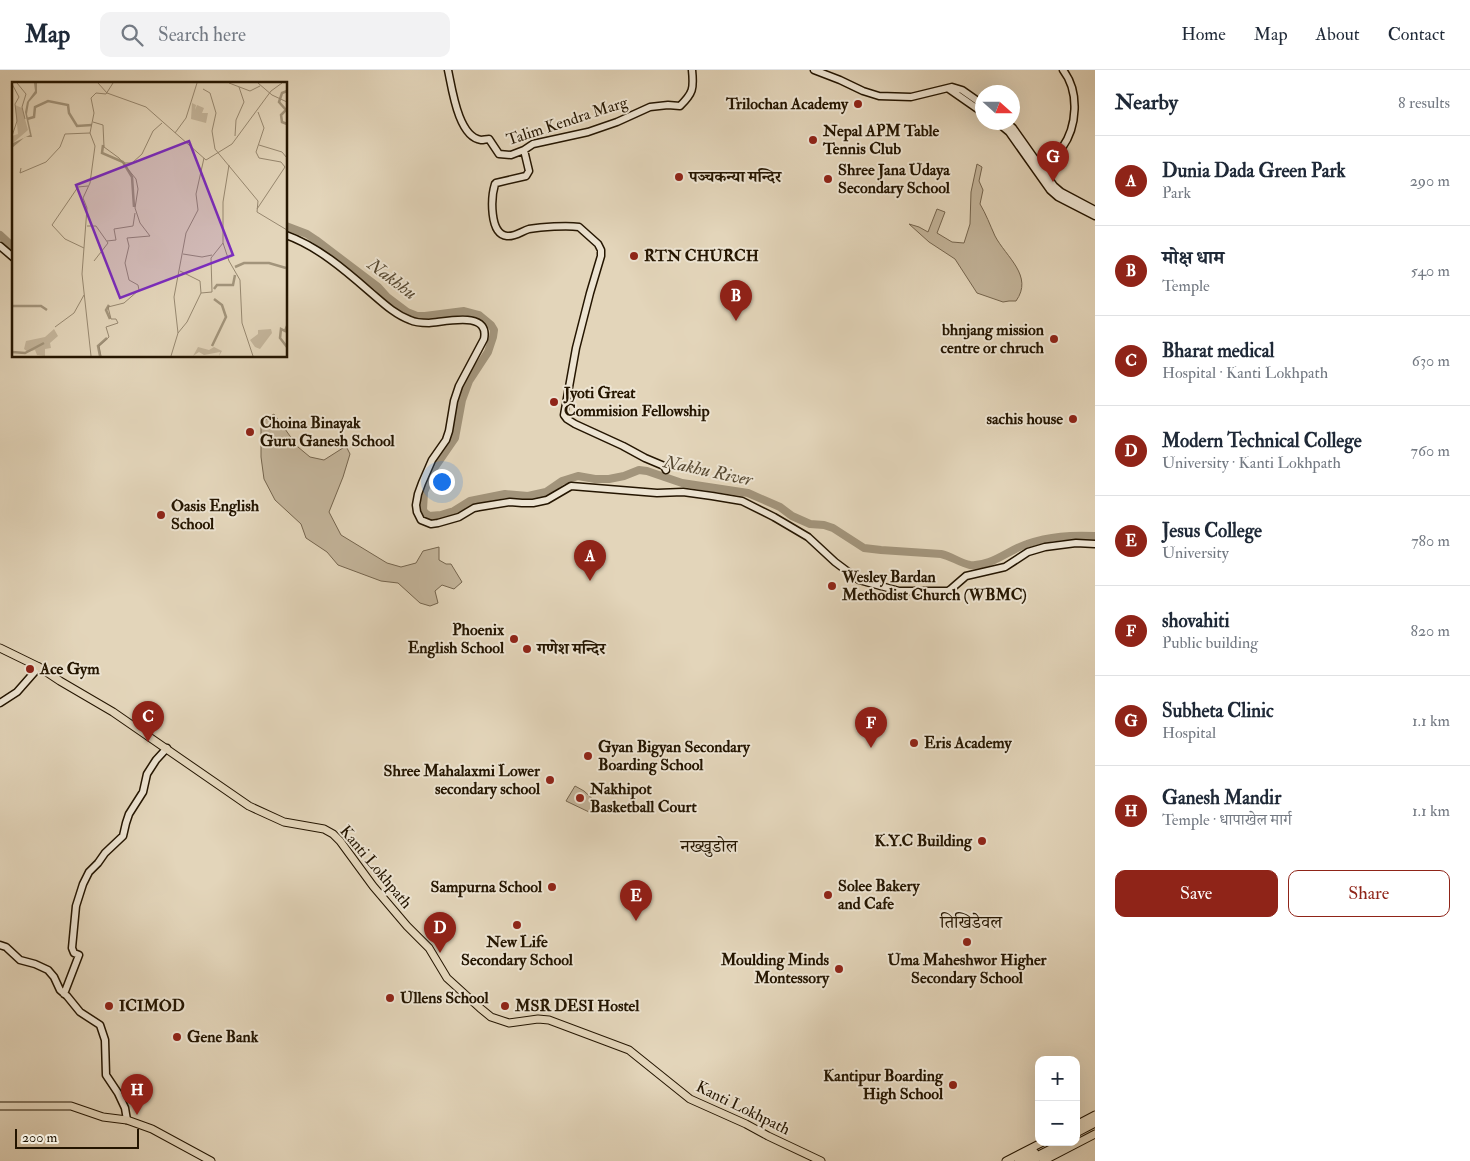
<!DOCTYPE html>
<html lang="en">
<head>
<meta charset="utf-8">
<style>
	body { margin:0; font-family:"IM FELL Double Pica","Noto Serif Devanagari",serif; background:#f2f2f3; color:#1f2937 }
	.controls { position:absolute; right:15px; bottom:15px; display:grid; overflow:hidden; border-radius:10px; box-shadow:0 5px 20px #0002 }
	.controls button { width:45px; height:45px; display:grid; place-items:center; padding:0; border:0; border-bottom:1px solid #e0e1e3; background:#fff; color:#1f2937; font:25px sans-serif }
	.compass { position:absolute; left:975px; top:15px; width:45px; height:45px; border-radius:50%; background:#fff; box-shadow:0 5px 20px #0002; rotate:111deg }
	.scale { position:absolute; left:15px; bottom:12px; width:124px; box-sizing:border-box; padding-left:5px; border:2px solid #241500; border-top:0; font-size:14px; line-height:18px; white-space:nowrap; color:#241500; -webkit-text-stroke:4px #ede4d2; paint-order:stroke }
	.you { position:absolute; left:441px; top:411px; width:18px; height:18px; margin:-12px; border:4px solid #fff; border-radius:50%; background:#1a73e8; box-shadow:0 0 0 8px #1a73e833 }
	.badge { display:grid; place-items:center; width:32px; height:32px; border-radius:50%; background:#8f2418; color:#fff; font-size:16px; font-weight:700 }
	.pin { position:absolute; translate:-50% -41px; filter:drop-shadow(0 1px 2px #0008) }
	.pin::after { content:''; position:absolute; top:26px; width:18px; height:15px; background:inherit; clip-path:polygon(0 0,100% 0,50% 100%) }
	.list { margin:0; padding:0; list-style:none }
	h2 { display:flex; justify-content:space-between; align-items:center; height:65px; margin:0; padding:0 20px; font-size:21px }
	h2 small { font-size:16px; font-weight:400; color:#747a83 }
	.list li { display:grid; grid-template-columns:32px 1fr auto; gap:15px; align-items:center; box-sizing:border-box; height:90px; padding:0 20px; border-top:1px solid #e0e1e3 }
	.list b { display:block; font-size:19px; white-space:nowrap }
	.list p { margin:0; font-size:16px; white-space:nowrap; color:#747a83 }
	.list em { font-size:16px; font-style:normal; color:#747a83 }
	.actions { display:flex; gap:10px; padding:15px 20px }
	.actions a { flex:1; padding:11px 0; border:1px solid #8f2418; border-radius:10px; text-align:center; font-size:18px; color:#8f2418 }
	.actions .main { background:#8f2418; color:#fff }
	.icon { flex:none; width:28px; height:28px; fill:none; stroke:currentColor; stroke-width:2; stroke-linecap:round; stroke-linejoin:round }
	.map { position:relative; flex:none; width:1095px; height:1091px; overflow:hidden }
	header { display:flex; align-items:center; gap:30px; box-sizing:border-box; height:70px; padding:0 25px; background:#fff; border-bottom:1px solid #e0e1e3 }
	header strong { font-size:24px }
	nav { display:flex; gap:28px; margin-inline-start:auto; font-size:18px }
	.search { width:350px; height:45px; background:#f2f2f3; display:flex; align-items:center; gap:12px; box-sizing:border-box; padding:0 18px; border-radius:10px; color:#747a83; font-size:19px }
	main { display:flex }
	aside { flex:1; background:#fff }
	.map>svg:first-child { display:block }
	.green { fill:#c3b49a; stroke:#74644d }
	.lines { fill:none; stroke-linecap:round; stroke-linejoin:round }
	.river { stroke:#a2947b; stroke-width:8 }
	.secondary-casing { stroke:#241500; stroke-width:9 }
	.primary-casing { stroke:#241500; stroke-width:9 }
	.highway-casing { stroke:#241500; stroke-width:11 }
	.secondary { stroke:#ede4d2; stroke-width:6 }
	.primary { stroke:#e3d5ba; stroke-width:7 }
	.highway { stroke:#e3d5ba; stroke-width:9 }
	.poi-dot { fill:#8f2418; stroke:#ede4d2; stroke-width:2 }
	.labels { text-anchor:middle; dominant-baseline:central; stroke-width:4; stroke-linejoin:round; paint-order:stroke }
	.poi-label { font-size:16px; font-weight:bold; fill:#241500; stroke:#ede4d2; text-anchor:start }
	.street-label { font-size:16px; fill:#241500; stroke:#ede4d2 }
	.water-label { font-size:18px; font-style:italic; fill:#564831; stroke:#ede4d2 }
	.neighbourhood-label { font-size:18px; fill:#241500; stroke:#ede4d2 }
	.inset-river { fill:none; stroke:#a2947b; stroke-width:2.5 }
	.inset-road { fill:none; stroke:#978870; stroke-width:1 }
	.view { fill:#7b2cbf; fill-opacity:0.15; stroke:#7b2cbf; stroke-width:2.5 }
	.inset-edge { fill:none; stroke:#241500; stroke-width:2.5 }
</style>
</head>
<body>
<header>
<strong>Map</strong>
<div class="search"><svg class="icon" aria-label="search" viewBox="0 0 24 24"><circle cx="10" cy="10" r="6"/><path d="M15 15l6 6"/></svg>Search here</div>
<nav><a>Home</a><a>Map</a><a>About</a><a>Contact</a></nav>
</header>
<main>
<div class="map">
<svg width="1095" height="1091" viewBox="0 0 1095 1091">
	<rect width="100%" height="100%" fill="#e3d5ba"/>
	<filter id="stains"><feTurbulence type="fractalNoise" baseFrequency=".004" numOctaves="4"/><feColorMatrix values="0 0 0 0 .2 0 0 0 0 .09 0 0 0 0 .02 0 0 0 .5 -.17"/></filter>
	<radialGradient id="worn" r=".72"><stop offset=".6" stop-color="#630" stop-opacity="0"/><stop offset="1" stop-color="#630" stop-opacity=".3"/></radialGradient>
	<!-- green -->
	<path class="green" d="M977 94 982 97 979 111 983 120 980 134C986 144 990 155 995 166 1006 187 1034 206 1016 231H1009L1003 232 977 223 955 189 929 172 909 154 919 157 928 162 937 139 945 142 937 163 952 172 964 173 970 154 971 122Z
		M274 344 298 377 310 387 324 390 346 376 350 384 343 407 329 442 341 465 387 493 401 497 416 493 423 481 439 477V490L446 494H451L462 512 454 519 442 515 435 521 438 533 430 536 420 533 398 513 381 511 338 495 327 482 306 468 301 454 275 430 264 409 261 387V353Z
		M575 716 584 721 596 732 589 742 566 731Z"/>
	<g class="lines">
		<!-- river -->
		<path class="river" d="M286 156 307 164 316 170 378 217 387 227 407 242 417 246H425L464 241 479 245 491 255 494 260 493 267 488 282 469 311 462 330 455 368 435 397 424 422 423 440 425 443 429 446 441 445 454 441 470 431 505 424 528 426 546 422 562 411 578 406 595 409H609L624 406 639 400 647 401 682 413 748 423 780 437 792 446 810 454 824 455 833 458 864 478 881 480 941 484C951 486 960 493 970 495 991 497 1008 480 1027 474 1050 466 1071 465 1095 466
			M0 165 14 178"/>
		<defs>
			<path id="secondary" d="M448 0C452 18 458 67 481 70 484 70 486 69 489 69L499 84 511 85 524 80 533 74 588 62 617 52 650 37 668 35 680 36C693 23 694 19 692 0
				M814 0 840 10 863 21 879 26 911 27 952 17 962 20 982 34
				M949 19 982 42
				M997 52 1009 62 1050 120 1058 127 1095 146
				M1006 52 1013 58 1054 116 1061 122 1095 140
				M524 80 529 101 526 106 496 113 495 114C491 127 489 164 507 166 515 167 522 161 529 159 541 157 567 155 579 157L598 174 601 180V186L590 223 576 278 564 345 567 349 575 354 623 376 645 388 664 396 666 400
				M1040 101C1048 94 1056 87 1062 78 1077 57 1080 22 1063 0
				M286 165C317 176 345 200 369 221 382 232 394 244 410 250 416 253 422 253 429 253 445 252 490 240 484 269L459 316 454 331 449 361 446 370 432 390 422 413 418 424 416 435 417 442 421 450 431 454 438 453 459 447 474 438 479 437 510 432 522 433H533L547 430 571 416 657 423 683 422 712 426 742 431 774 447 808 467 835 492 859 510 899 521H948L951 519 966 506 1005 497 1028 482 1045 477 1076 473 1095 474
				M0 176 14 188
				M0 633 17 622 39 597
				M0 875 6 877 20 890 35 894 48 900 54 907 60 920 67 926 80 942 100 955 105 970 106 1005 118 1023 125 1038 127 1050
				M64 924 79 885 74 883 72 878 76 836 83 814 89 802 98 793 105 783 123 766 126 753 129 744 143 722 147 704 156 690 167 678"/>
			<path id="primary" d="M0 578 39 597 60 611 113 642 249 736 284 752 324 759 333 764 340 771 373 816 407 856 429 878 447 908 480 938 491 947 509 953 538 949 549 950 629 980 690 1029 746 1054 768 1066 821 1091
				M0 1036H71L103 1047 127 1050 152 1059 211 1091
				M1076 1055 1095 1045
				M1006 1091 1043 1072
				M1043 1091 1095 1064"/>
			<path id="highway" d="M1076 1062 1095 1052
				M1019 1091 1034 1083
				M1029 1091 1067 1072"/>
		</defs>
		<!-- secondary casing -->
		<use href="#secondary" class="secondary-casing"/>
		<!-- primary casing -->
		<use href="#primary" class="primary-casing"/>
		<!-- highway casing -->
		<use href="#highway" class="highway-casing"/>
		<!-- secondary -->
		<use href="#secondary" class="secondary"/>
		<!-- primary -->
		<use href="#primary" class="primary"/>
		<!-- highway -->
		<use href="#highway" class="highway"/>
	</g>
	<!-- markers -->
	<g class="poi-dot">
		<circle cx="858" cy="34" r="5"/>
		<circle cx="813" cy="70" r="5"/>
		<circle cx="679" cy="107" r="5"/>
		<circle cx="828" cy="109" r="5"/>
		<circle cx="634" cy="186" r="5"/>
		<circle cx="1054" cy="269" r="5"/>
		<circle cx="554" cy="332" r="5"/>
		<circle cx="1073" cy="349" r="5"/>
		<circle cx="250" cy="362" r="5"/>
		<circle cx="161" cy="445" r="5"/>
		<circle cx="832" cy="516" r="5"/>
		<circle cx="514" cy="569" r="5"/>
		<circle cx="527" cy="579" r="5"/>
		<circle cx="30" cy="599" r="5"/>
		<circle cx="914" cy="673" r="5"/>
		<circle cx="588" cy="686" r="5"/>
		<circle cx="550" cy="710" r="5"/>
		<circle cx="580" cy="728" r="5"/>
		<circle cx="982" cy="771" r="5"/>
		<circle cx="552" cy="817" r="5"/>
		<circle cx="828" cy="825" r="5"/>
		<circle cx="517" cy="855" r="5"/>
		<circle cx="967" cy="872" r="5"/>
		<circle cx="839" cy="899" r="5"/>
		<circle cx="390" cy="928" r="5"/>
		<circle cx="109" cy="936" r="5"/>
		<circle cx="505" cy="936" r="5"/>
		<circle cx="177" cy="967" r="5"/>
		<circle cx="953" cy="1015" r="5"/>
	</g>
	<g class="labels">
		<!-- poi labels -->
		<g class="poi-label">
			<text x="848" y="34" text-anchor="end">Trilochan Academy</text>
			<text x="823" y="61">Nepal APM Table<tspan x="823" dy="18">Tennis Club</tspan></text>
			<text x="838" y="100">Shree Jana Udaya<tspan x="838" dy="18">Secondary School</tspan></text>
			<text x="689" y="107">पञ्चकन्या मन्दिर</text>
			<text x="644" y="186">RTN CHURCH</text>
			<text x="1044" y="260" text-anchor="end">bhnjang mission<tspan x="1044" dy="18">centre or chruch</tspan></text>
			<text x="564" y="323">Jyoti Great<tspan x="564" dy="18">Commision Fellowship</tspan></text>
			<text x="1063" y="349" text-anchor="end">sachis house</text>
			<text x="260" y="353">Choina Binayak<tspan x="260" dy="18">Guru Ganesh School</tspan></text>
			<text x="171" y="436">Oasis English<tspan x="171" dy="18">School</tspan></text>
			<text x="842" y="507">Wesley Bardan<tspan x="842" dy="18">Methodist Church (WBMC)</tspan></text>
			<text x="504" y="560" text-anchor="end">Phoenix<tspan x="504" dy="18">English School</tspan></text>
			<text x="537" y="579">गणेश मन्दिर</text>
			<text x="40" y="599">Ace Gym</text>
			<text x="924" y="673">Eris Academy</text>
			<text x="598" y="677">Gyan Bigyan Secondary<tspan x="598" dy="18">Boarding School</tspan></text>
			<text x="540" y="701" text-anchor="end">Shree Mahalaxmi Lower<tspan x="540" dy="18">secondary school</tspan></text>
			<text x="590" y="719">Nakhipot<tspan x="590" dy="18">Basketball Court</tspan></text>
			<text x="972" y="771" text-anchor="end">K.Y.C Building</text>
			<text x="838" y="816">Solee Bakery<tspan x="838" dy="18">and Cafe</tspan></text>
			<text x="542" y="817" text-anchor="end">Sampurna School</text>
			<text x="517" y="872" text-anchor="middle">New Life<tspan x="517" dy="18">Secondary School</tspan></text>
			<text x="829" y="890" text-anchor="end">Moulding Minds<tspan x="829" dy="18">Montessory</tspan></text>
			<text x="967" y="890" text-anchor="middle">Uma Maheshwor Higher<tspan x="967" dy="18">Secondary School</tspan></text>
			<text x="400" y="928">Ullens School</text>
			<text x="119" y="936">ICIMOD</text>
			<text x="515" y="936">MSR DESI Hostel</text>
			<text x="187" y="967">Gene Bank</text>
			<text x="943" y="1006" text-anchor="end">Kantipur Boarding<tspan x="943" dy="18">High School</tspan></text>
		</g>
		<!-- street labels -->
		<g class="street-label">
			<text transform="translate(567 51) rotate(-18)">Talim Kendra Marg</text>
			<text transform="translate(376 797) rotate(50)">Kanti Lokhpath</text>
			<text transform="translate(743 1038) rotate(26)">Kanti Lokhpath</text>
		</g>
		<!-- water labels -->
		<g class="water-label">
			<text transform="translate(392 209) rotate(37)">Nakhhu</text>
			<text transform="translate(708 401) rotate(12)">Nakhu River</text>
		</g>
		<!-- neighbourhood labels -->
		<g class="neighbourhood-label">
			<text x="709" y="776">नख्खुडोल</text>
			<text x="971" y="852">तिखिडेवल</text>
		</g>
	</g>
	<!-- overview -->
	<g transform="translate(12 12)">
		<rect width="275" height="275" fill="#e3d5ba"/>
		<path d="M180 21 184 23 183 28 185 23 192 26 190 31H196L194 41 179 37ZM3 23 10 26 16 48 1 61 0 54 6 52ZM42 247 46 254 38 261 39 266 33 267V274L25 273 23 268 16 270 12 267 14 259 33 255ZM259 247 260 251 248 267 243 265 238 258 246 252V248ZM186 265 197 268 202 265 210 269 207 274 208 270 192 273 187 270 181 274Z" fill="#c3b49a"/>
		<path d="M22 1H25V11L17 20 15 32 20 55H13L0 66 1 61 18 53 13 30 15 20 23 9Z" fill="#a2947b"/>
		<path class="inset-river" d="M275 9 270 11 267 20 274 28 269 33 270 40 275 42M15 37 22 35 23 25 36 19 56 23 57 31 65 44 80 43M91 63 90 71 111 80 120 95 122 125M223 185 232 181H257L274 186M202 207 205 203H221L223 193M97 223 94 228 98 237M0 224H29L35 228M275 244 273 249 269 247 268 256 275 265M200 264 214 235 210 223 202 217M0 270 13 271 32 261M88 274 86 264 95 256"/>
		<path class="inset-road" d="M5 1 14 12 10 25 13 37M86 1 95 11 134 25 194 78 220 62 259 9 270 1M217 1 238 9 248 4M246 1 260 13 275 20M0 2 7 15 3 22 5 39 0 54M191 7 198 11 204 31 200 49 203 67 246 119 245 130M79 16 84 11 94 12 101 1M81 40 91 43 92 65 107 76 124 97 126 107 123 126 128 141 138 154 115 156 117 164 113 181 117 198 126 203 127 208 112 221 96 225 99 237H104L106 241 94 245 97 255 87 264 89 274M163 51 174 36 185 1M223 54 224 38 232 20 227 5M247 63 270 70 275 76M112 81H120L130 72 141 49 150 41M217 83 211 120V161L217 179 228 198 230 241 241 274M9 86 8 91 34 80 48 65 53 52 78 51M245 127 273 85 269 80 247 76 244 70 252 46 246 30M245 130 275 148M75 144H84L96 161 82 179M95 159 104 158 102 147 121 144 123 131M72 166 53 157 40 143 66 105 76 104M171 172 190 175 200 173M189 211 200 210 199 176 211 161M43 245 62 231 72 213M166 251 175 240 189 211 188 199 168 189M79 274 70 192 75 126 71 116 78 101 83 64 78 51 82 31 79 16M159 274 166 251 162 215 174 151 186 128 184 112 192 76"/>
		<path class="view" d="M177 59 221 173 108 216 64 103Z"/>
		<rect width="275" height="275" class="inset-edge"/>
	</g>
	<rect width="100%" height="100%" filter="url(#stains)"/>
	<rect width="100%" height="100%" fill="url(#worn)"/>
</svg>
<div class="controls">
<button>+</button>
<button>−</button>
</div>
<svg class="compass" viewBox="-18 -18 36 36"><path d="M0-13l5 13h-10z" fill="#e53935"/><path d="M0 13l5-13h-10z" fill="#747a83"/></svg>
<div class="scale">200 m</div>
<div class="you"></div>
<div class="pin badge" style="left:590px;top:511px">A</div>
<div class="pin badge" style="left:736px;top:251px">B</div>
<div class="pin badge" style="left:148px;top:672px">C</div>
<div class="pin badge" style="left:440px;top:883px">D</div>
<div class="pin badge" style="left:636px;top:851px">E</div>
<div class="pin badge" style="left:871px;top:678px">F</div>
<div class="pin badge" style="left:1053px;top:112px">G</div>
<div class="pin badge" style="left:137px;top:1045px">H</div>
</div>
<aside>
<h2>Nearby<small>8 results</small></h2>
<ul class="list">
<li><span class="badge">A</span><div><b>Dunia Dada Green Park</b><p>Park</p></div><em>290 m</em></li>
<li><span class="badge">B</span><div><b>मोक्ष धाम</b><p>Temple</p></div><em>540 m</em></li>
<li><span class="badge">C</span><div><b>Bharat medical</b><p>Hospital · Kanti Lokhpath</p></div><em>630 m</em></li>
<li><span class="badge">D</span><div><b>Modern Technical College</b><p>University · Kanti Lokhpath</p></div><em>760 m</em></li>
<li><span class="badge">E</span><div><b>Jesus College</b><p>University</p></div><em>780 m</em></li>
<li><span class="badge">F</span><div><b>shovahiti</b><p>Public building</p></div><em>820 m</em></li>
<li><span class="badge">G</span><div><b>Subheta Clinic</b><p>Hospital</p></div><em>1.1 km</em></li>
<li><span class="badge">H</span><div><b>Ganesh Mandir</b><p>Temple · धापाखेल मार्ग</p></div><em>1.1 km</em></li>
</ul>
<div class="actions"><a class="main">Save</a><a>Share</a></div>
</aside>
</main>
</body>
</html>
